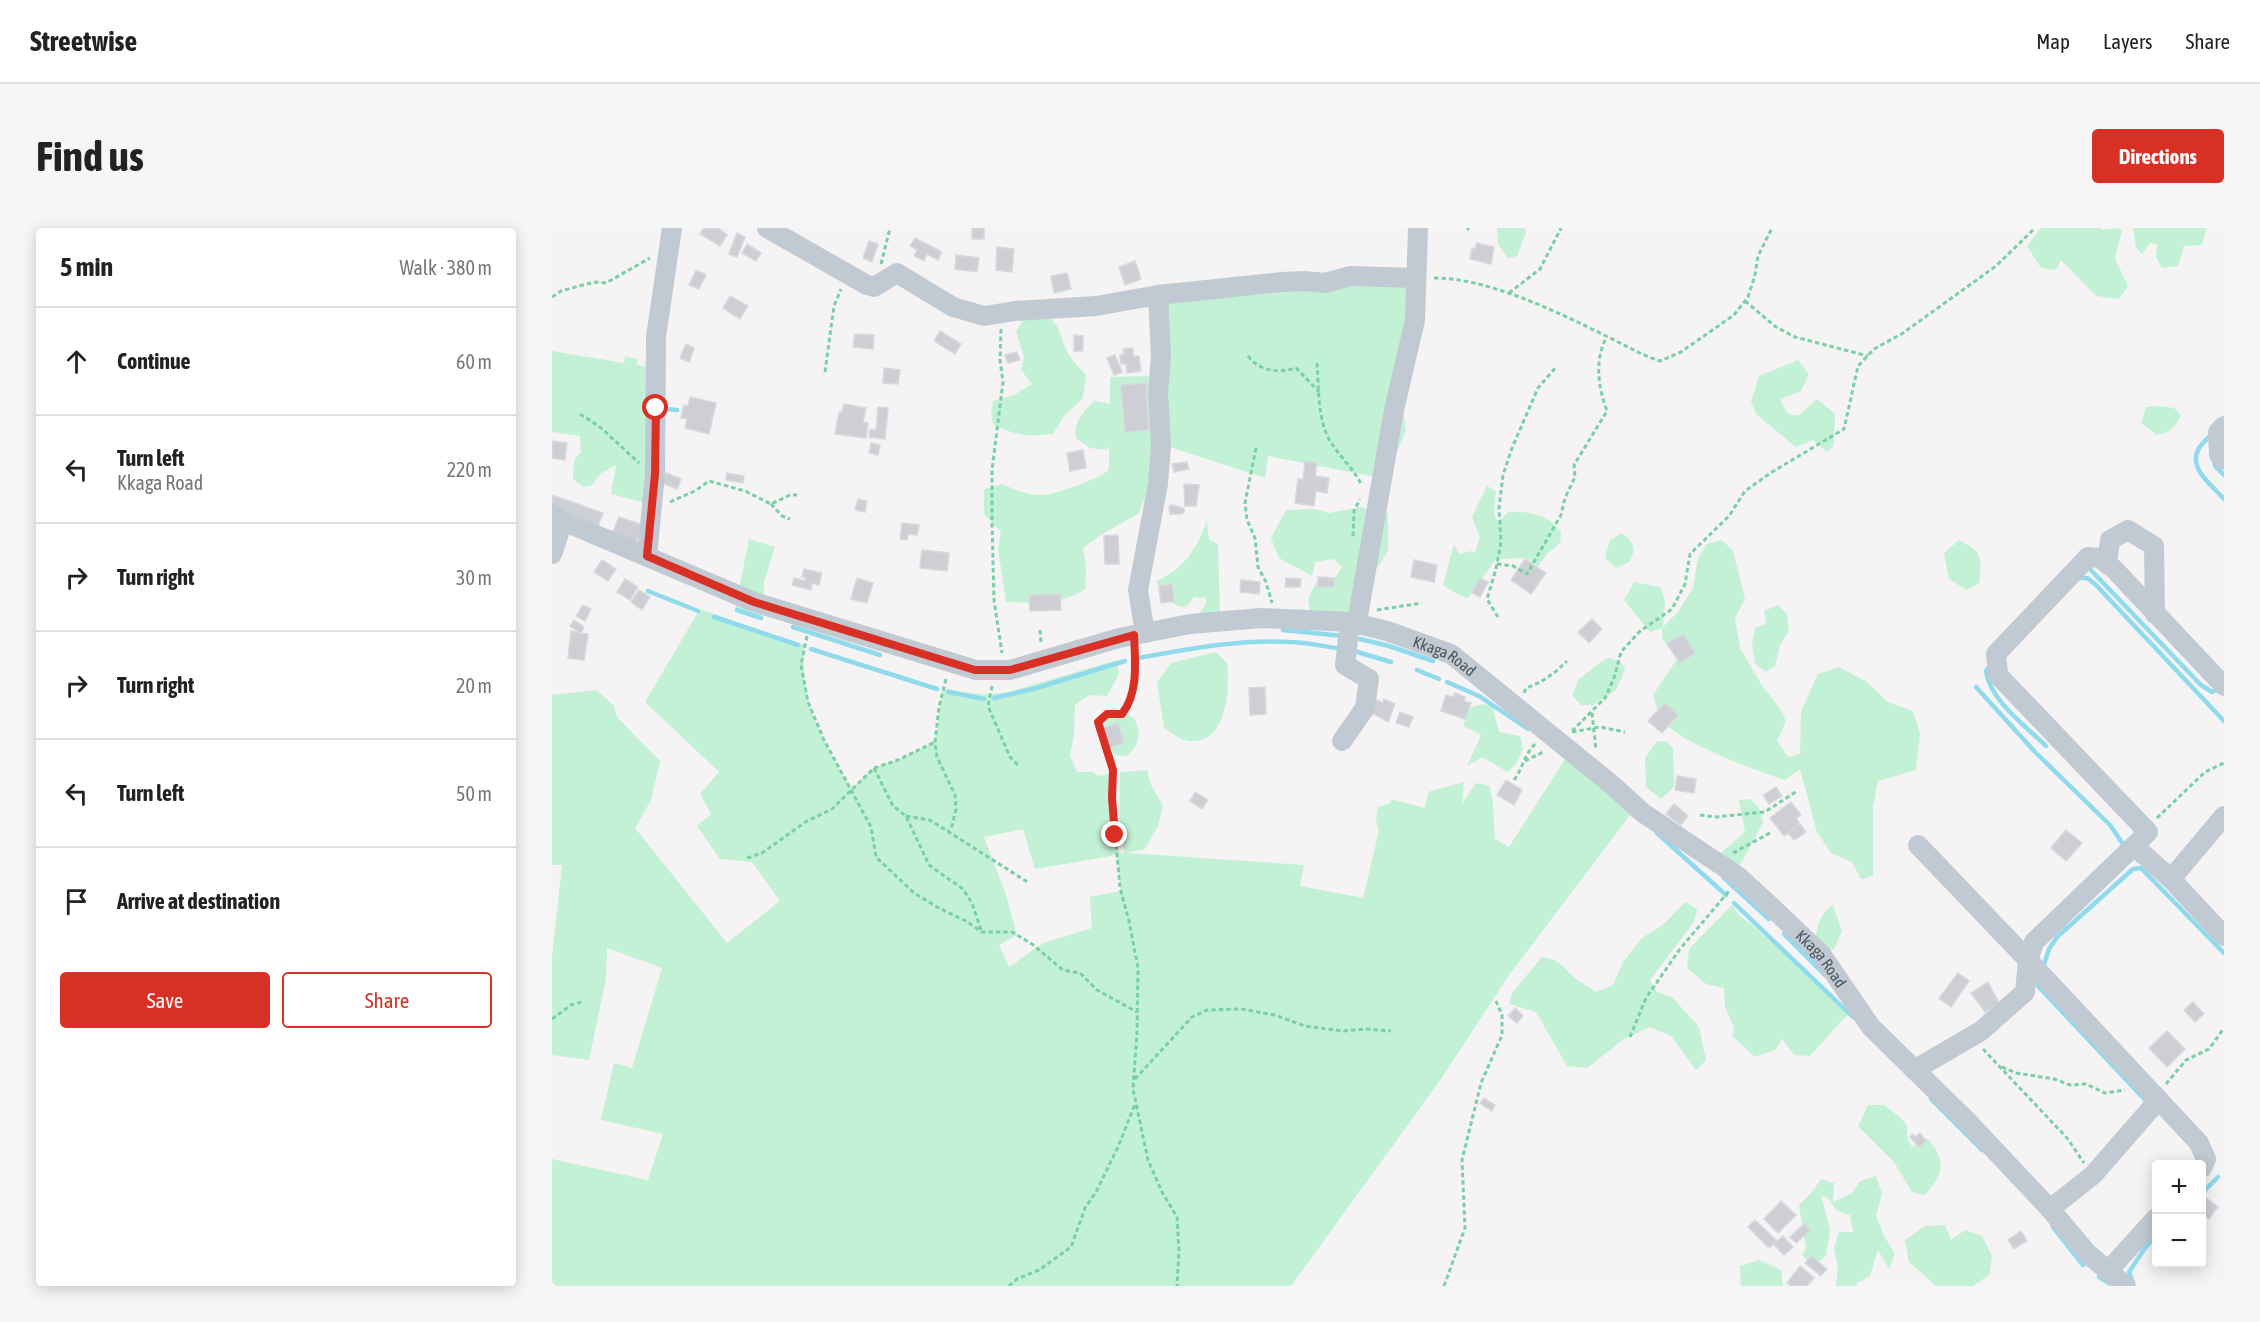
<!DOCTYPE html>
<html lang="en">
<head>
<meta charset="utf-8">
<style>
	body { margin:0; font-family:"Asap Condensed",sans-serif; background:#f6f6f6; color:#222 }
	.controls { position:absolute; right:18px; bottom:18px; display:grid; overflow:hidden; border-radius:6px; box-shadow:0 3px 15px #0003 }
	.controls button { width:54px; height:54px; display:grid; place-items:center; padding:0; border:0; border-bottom:2px solid #e0e0e0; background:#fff; color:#222; font:30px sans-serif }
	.stop { position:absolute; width:18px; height:18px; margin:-14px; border:4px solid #d93025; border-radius:50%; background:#fff }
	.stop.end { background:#d93025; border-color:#fff; box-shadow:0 2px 6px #0008 }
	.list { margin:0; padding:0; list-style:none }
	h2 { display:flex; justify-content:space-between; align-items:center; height:78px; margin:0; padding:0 24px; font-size:26px }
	h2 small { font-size:20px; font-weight:400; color:#767676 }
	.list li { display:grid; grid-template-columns:39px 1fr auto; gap:18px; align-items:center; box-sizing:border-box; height:108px; padding:0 24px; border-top:2px solid #e0e0e0 }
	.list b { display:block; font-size:22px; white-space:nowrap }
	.list p { margin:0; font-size:20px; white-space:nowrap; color:#767676 }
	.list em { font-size:20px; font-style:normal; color:#767676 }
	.actions { display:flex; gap:12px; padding:18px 24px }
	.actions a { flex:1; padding:14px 0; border:2px solid #d93025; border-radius:6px; text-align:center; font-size:21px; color:#d93025 }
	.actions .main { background:#d93025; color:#fff }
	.icon { flex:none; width:33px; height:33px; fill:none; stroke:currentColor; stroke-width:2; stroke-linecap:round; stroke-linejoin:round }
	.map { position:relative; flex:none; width:1672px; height:1058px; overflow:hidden; border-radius:6px }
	header { display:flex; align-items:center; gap:36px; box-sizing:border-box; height:84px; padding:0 30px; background:#fff; border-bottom:2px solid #e0e0e0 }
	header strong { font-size:28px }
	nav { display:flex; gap:33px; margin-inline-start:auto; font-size:21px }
	.intro { display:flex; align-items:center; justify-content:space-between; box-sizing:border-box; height:144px; padding:0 36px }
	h1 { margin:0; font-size:42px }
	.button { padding:15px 27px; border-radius:6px; background:#d93025; color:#fff; font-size:21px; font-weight:700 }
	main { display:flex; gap:36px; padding:0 36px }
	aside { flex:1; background:#fff; border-radius:6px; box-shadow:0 3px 15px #0003 }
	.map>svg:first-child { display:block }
	.green { fill:#c3f1d5; fill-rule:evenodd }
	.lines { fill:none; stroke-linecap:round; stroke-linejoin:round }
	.stream { stroke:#90daee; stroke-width:4.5 }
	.building { fill:#cdcfd5; stroke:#d7d9de; stroke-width:1.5 }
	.path { stroke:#7ad0a6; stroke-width:3; stroke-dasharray:4.5 3; stroke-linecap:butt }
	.minor { stroke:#c1cad2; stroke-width:20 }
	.route { stroke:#d93025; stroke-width:8 }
	.labels { text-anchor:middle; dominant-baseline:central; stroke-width:4.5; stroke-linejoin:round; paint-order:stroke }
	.street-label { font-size:16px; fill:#4a5661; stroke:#fff }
</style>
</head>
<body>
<header>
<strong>Streetwise</strong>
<nav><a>Map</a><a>Layers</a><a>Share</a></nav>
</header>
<div class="intro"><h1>Find us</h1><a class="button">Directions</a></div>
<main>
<aside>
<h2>5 min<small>Walk · 380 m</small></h2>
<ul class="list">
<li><svg class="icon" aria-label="ahead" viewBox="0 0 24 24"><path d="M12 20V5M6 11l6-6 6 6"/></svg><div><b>Continue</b></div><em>60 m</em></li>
<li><svg class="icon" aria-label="left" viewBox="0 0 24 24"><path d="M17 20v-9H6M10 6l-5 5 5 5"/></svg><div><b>Turn left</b><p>Kkaga Road</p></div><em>220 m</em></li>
<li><svg class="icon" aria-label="right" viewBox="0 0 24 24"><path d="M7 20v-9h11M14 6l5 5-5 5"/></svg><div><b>Turn right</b></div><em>30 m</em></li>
<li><svg class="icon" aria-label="right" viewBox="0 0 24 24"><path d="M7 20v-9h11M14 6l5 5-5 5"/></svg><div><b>Turn right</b></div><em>20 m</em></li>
<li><svg class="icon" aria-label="left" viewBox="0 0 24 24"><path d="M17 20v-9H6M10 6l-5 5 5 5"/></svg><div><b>Turn left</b></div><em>50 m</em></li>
<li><svg class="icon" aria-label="arrive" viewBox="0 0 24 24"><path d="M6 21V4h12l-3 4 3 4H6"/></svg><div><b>Arrive at destination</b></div></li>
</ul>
<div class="actions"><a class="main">Save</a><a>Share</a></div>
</aside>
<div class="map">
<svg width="1672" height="1058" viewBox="0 0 1672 1058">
	<rect width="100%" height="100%" fill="#f5f3f3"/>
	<!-- green -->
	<path class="green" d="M945 0H972L974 5 965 28 956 30 946 16Z
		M1489 0H1549L1550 2 1564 0 1570 2 1563 31 1576 58 1567 71 1544 68 1509 32 1504 42 1489 40 1475 18Z
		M1581 0H1655L1650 17 1632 18 1626 38 1610 40 1604 29 1605 16 1598 15 1590 26 1584 19Z
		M802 54 857 58 851 181 854 202 844 226 825 249 716 228 713 250 612 217 609 69Z
		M472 91H499C509 100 509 113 516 125 520 133 528 140 534 147L531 170 512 188 501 206C476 209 464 208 441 196L439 185 441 173 462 167 480 156 469 142 472 129 464 103Z
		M0 123 72 135 73 128 85 131V137L97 139 93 275 59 266 64 237 49 245 40 257 31 259 21 251 22 232 29 224 28 208 0 204Z
		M1246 132 1257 146 1249 163 1228 171 1235 185 1246 188 1265 171 1283 186 1282 218 1275 224 1261 212 1244 219 1205 187 1199 174 1207 148Z
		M604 148 596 263 586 286 550 306 531 320 534 339 533 361C509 378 481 374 454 374L446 321 449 304 432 286V261L450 256C463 262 476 268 491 267 506 266 546 251 557 242V218L554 222 538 220 524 210C521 194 531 184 542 173L558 176V149Z
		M1607 178 1622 180 1629 187C1624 199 1617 205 1605 207L1589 195 1594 179Z
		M935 258 944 263 942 286 946 295 956 284C978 283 995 286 1009 304L1008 315 996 325 986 338 974 330 944 331 916 370 907 367 891 357 902 316 907 326 920 323 923 325 928 309 920 289Z
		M809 279 816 281 826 294 836 284V323L825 340 808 349 801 379 793 392 759 388 756 371 765 353 782 351 790 339 782 331 763 334 760 348 727 330 719 310 734 282 762 281 777 285Z
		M655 292 657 312 666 316 668 390H654L648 385 654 375V370L642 369 634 379C618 379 612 366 604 353 633 341 645 320 655 292Z
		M1070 305C1082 315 1085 320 1077 334L1064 340 1053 330 1058 312Z
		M197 311 223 319 212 354 211 389 183 382Z
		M1170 312 1181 323 1193 371 1183 390 1188 420 1211 459 1227 479 1234 493 1225 513 1236 529 1248 526 1249 484 1266 446 1287 439 1315 454 1336 474 1361 483 1368 506 1364 542 1326 553 1321 579V648L1309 651 1300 634 1279 625 1265 604 1248 541 1233 552C1207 544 1126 514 1111 493 1106 487 1104 475 1101 467L1125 431 1110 410V400L1098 404 1072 372 1082 354 1108 359 1113 372 1111 399 1126 384 1141 360 1146 330 1155 316Z
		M1407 312C1431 325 1430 328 1427 355L1415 362 1397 351 1392 325Z
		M1226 377 1235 386 1237 403 1228 417 1223 438 1214 444 1203 436 1200 417 1203 400 1214 396 1212 383Z
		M148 381 253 417C244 469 274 518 299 561L322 540 346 532 383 514 391 460C414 465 433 468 456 464L565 432 567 446 555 468 537 467 523 477 522 506 518 528 525 544H541L546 548 561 545 560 570 565 625H572L567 595 568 544 595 542 599 557 611 578 606 598 593 621 576 625 752 637 748 658 811 670 827 603 824 593 826 579 838 575 839 571 873 580 876 564 912 554 910 576 924 555 938 558 941 576 943 611 957 619 1015 528 1082 582 957 747 889 851 739 1058H0V931L96 952 111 906 49 892 62 835 80 840 110 740 55 720 54 751 37 832 0 827V730L10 637H0V467L45 462 62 478 65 489 108 533 99 572 83 600 175 715 228 673 200 634 168 631 145 598 159 586 148 566 167 544 93 474ZM471 601 483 641 559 628 564 625 569 663 538 669 540 700 491 715 457 739 447 717 465 707 453 664 432 609Z
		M664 424 675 435C678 461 675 517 637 513 629 513 619 504 612 500L605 455 619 435Z
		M1059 430 1070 435 1073 442 1064 462 1041 477H1029L1020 467 1027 451 1053 431Z
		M929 476 940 478 947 504 968 508 971 521 965 535 956 544 930 529 915 538 929 507 911 498 916 481Z
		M563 480 582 490C590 507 588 514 575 528L562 527 553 502 552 483Z
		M1105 513 1115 514 1121 520 1122 559 1109 571 1094 559 1093 530Z
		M1198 571 1207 580 1211 595 1191 632 1178 652 1168 626 1193 604 1187 572Z
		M1133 674 1145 681 1142 694 1098 752 1105 764 1120 769 1147 799 1154 832 1144 842 1119 808 1098 799 1072 811 1035 840 1015 838 984 784 957 776 960 765 990 729C1008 731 1011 740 1023 750 1029 755 1037 759 1044 764L1061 757 1071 734 1090 710 1112 696Z
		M1180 677 1188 688 1199 696 1267 757 1296 786 1258 828 1242 827 1230 811 1223 822 1203 829 1180 808 1182 800 1173 779 1172 760 1154 756 1135 740 1137 721Z
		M1281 677 1290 703 1282 721 1263 728C1263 712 1264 686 1281 677Z
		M1316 877H1332L1349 890 1355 897V909L1360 919 1369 913 1376 911C1395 933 1391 946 1373 967L1360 964 1342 934 1306 898Z
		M1324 948 1330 966 1324 987 1332 1008 1343 1026 1337 1041 1326 1022 1318 1048 1305 1055V1058H1284L1286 1039 1282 1020 1287 1004H1301L1298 987 1285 983 1275 969 1269 967 1278 1002 1274 1028 1262 1037 1250 1027 1254 1020 1247 977 1260 964 1269 951 1282 955 1281 974 1300 965 1308 953Z
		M1393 997 1399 1012 1413 1002 1430 1008 1440 1028 1437 1047 1421 1058H1384L1357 1034 1353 1012 1373 998Z
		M1207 1032 1229 1042 1231 1058H1189L1188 1038Z"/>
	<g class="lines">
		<!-- stream -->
		<path class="stream" d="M111 176 114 181 125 182
			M1660 206C1656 210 1650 215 1647 220 1635 240 1660 257 1672 271
			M1662 232 1663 238 1672 247
			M1535 338 1649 457 1660 464 1668 461
			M1526 350H1535L1544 357 1672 493
			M96 363 146 383
			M185 382 209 390
			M162 389 246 417
			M241 399 328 427
			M731 402 791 408
			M808 411 837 418 881 433
			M259 421 385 461
			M802 423 839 434
			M587 430C637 421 687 411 738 414 753 414 769 418 784 420
			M1438 438 1434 443C1438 473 1474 498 1494 518
			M865 442 887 451
			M895 454 927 468 976 501
			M1424 459 1483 524 1558 597 1573 619
			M396 464 432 471
			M442 470 481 461 573 433
			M1105 605 1174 667
			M1172 650 1217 691
			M1182 675 1301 789
			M1232 706 1273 747
			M1491 740 1497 721 1505 709 1581 641 1589 640 1672 725
			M1486 758 1595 874
			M1379 871 1430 922
			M1650 965 1666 949
			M1501 999 1531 1037
			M1547 1049 1557 1055
			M1581 1055 1577 1044 1593 1020 1604 1008"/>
	</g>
	<!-- building -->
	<path class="building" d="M152 0H166L175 7 168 18 148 6Z
		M420 0H432V11H420Z
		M185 5 193 9 185 29 177 26Z
		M363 10 390 24 386 32 375 26 372 33 362 28 365 22 358 18Z
		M317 13 326 16 320 34 311 30Z
		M925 15 942 19 939 36 918 31 920 20 923 21Z
		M195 16 209 25 204 33 190 25Z
		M445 19 462 21 460 44 444 42Z
		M404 27 427 30 425 44 403 41Z
		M583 33 589 51 573 57 567 39Z
		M144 42 154 47 147 61 137 57Z
		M515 45 519 61 502 65 499 48Z
		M178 68 196 78 188 91 171 80Z
		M388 103 409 116 403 126 382 113Z
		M303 106 322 107 321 121 301 119Z
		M522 107 531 108V123H522Z
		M134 116 142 120 137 134 128 130Z
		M581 120V128H587L589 143 575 145 574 136H569L568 127 572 126 571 121Z
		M465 124 468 132 456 135 453 127Z
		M563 127 570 144 562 147 555 130Z
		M332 140 348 142 346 156 331 155Z
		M594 155 597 202 573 204 569 157Z
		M138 169 164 175 157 206 133 200 135 191 129 190 132 177 136 178Z
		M292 176 314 180 311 194 316 195 314 210 283 206 287 184H290Z
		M326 179 336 180 333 211 317 209 318 201 324 202Z
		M0 213 15 215 13 232 0 230Z
		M319 215 328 217 326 227 317 225Z
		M531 222 534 240 518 243 515 225Z
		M753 233 765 235 763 248 777 250 775 265 764 263 762 278 743 275 746 251 751 252Z
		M635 234 637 241 622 244 620 236Z
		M114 245 129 251 125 261 110 255Z
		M175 245 192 248 191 255 174 252Z
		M632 256 647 257 644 278H633Z
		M0 267 51 285 45 301 0 285Z
		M306 271 315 273 313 284 303 282Z
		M619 277 632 280V284L630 286H618L617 279Z
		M67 289 91 297 84 317 59 309Z
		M350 295 367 297 365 307 356 306 355 312 348 311Z
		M566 307 567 336H553L552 308Z
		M370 322 397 325 395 343 368 340Z
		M973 331 994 345 979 366 959 352Z
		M50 332 64 341 56 353 42 344Z
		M862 332 885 337 882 354 859 349Z
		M252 341 270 345 267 357 260 355 259 362 240 357 242 350 253 353 254 350 250 349Z
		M766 349 782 350V359H766Z
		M305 350 321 355 315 375 299 371Z
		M734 350 749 351 748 359H733Z
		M928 350 936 354 928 369 920 365Z
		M73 351 86 359 78 372 65 364Z
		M689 352 708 354 707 366 688 364Z
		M620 356 622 373 609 375 607 358Z
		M87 362 98 369 90 382 79 374Z
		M508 366 509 382 478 383 477 367Z
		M31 377 39 381 33 393 24 388Z
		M1040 391 1050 401 1037 415 1026 404Z
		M22 392 32 399 29 405 18 398Z
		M19 403 36 406 32 432 16 430Z
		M1131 406 1143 425 1128 435 1115 416Z
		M713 459 714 486 698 487 697 460Z
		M903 465 913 469 912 473 919 475 913 491 889 483 894 467 901 469Z
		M823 471 831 475 832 471 843 476 836 494 818 484Z
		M1113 475 1126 487 1110 505 1096 493Z
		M848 484 861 489 857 499 844 495Z
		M566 495 572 515 556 520 550 500Z
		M1125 548 1144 551 1142 565 1123 562Z
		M954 552 970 562 962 577 945 567Z
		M1224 559 1230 568 1217 576 1211 567Z
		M643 564 656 572 650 581 638 573Z
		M1239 574 1249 587 1244 590 1248 596 1232 608 1218 590Z
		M1122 576 1136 588 1129 597 1114 586Z
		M1248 596 1254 604 1242 612 1236 605Z
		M1514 602 1530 615 1514 633 1499 620Z
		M1406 745 1417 753 1399 779 1387 770Z
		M1436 754 1447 775 1433 784 1419 765Z
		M1641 774 1652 786 1643 794 1632 782Z
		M963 780 971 788 965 795 956 788Z
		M1615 803 1633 821 1615 839 1597 820Z
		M932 870 943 877 940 883 928 875Z
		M1368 905 1374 913 1367 919 1358 909 1361 906 1363 909Z
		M1653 969 1666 979 1657 991 1650 985V974Z
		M1229 973 1244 987 1226 1005 1212 991Z
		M1203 992 1225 1013 1217 1020 1196 999Z
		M1252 996 1258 1002 1244 1015 1238 1009Z
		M1469 1003 1475 1013 1462 1021 1456 1012Z
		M1231 1008 1241 1019 1232 1027 1221 1016Z
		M1259 1028 1275 1041 1269 1048 1253 1035Z
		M1248 1038 1262 1050 1255 1058H1239L1235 1055Z"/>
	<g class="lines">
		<!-- path -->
		<path class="path" d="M915 2 917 0
			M329 36 338 0
			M882 50C936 50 1006 84 1054 108 1073 117 1089 127 1108 133L1129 124 1182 87 1196 69 1203 47 1206 28 1220 0
			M957 65 988 41 1009 0
			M0 69 9 63 27 58 43 54 54 55 98 30
			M1193 73 1224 99 1243 109 1316 128
			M449 101 448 132 451 154 440 242V293L442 372 450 425
			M696 128C708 144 727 145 744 140L767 164
			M765 135C767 159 765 191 778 213 788 229 802 241 810 258
			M273 144 282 78 289 61
			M28 186 48 199 87 235
			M704 220 693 275 695 292 703 310 706 339 714 354 720 375
			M118 274 143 263 157 253 193 263 219 276 238 267H245
			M219 276 230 288 238 291
			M801 308 802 283 808 271
			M945 336 961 338 975 346 1009 287 1013 270 1023 249 1022 237 1055 183C1046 158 1042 133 1055 108
			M825 382 870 375
			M946 389 935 371 944 341 949 314 947 280 951 247 960 220 986 160 1004 139
			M488 402 489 416
			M255 408 249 437 256 474 272 512 319 599 324 629 362 665 385 679 414 693 430 704H460L480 716 511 742 528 745 545 762 585 784
			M583 424C584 445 584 469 570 486H555L546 494 561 542 560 570 568 660 577 693 586 740 585 804 581 861 596 932 610 964 625 989 627 1023 625 1058
			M394 451 387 479 383 514 385 529 403 567 404 581 400 598 396 603
			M440 458 436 478 458 529 466 537
			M972 465 974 460C991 454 1002 446 1015 433
			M1040 485 1044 522
			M1020 503 1053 470 1062 450 1069 424 1087 404 1120 381 1133 356 1138 326 1177 288 1193 263 1220 244 1292 201 1306 138 1322 121 1351 105 1444 38 1483 0
			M1020 504 1048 499 1073 504
			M973 533 993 523
			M322 540 341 578 354 588 377 637 411 661 420 675 429 702
			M962 552C971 540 972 527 983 516
			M1148 587 1164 589 1213 584 1245 563
			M354 588 378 592 477 655
			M1605 590 1653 544 1672 535
			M1181 625 1218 605
			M195 630 210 625 255 593 280 581 322 540 346 532 383 514
			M0 791 19 777 30 774
			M1078 809 1094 770 1128 721 1177 663
			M1431 821 1515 910 1532 935
			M1450 839 1464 845 1502 851 1518 857 1534 856 1553 865 1573 862
			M583 851 640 789 655 782 689 781 723 787 753 798 791 803 814 801 839 803
			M1614 856 1634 832 1657 821 1672 800
			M457 1058 465 1051 487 1042 519 1019 533 980 544 964 566 919 583 876
			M892 1058 913 1000 910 932 929 855 950 807V787L944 773"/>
		<!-- minor -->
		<g class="minor">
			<path d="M215 0 315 57 322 59 345 45 401 79 432 88 463 83 544 78 606 67 730 54 753 53 773 55 799 48 864 50"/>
			<path d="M1672 198 1666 204 1667 227 1672 232"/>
			<path id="s1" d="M0 286 11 293 202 374 424 442H458L567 410 638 396 710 390 798 394 835 403 899 426 1059 556 1091 585 1187 649 1228 687 1269 726 1319 799 1417 895 1498 981 1536 1026 1574 1058"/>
			<path d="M0 326 11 293"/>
			<path d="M95 328 103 246 104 109 120 0"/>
			<path d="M1555 336 1558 312 1576 302 1602 318 1603 386"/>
			<path d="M808 397 806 388 842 182 863 92 866 0"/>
			<path d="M593 405 586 362 606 256 609 217 606 165 609 128 606 67"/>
			<path d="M790 513 813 480 817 451 793 437 798 394"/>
			<path d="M1582 618 1596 604 1446 447 1444 426 1536 329 1548 330 1562 341 1672 458"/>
			<path d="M1619 651 1672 588"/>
			<path d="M1362 842 1429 803 1473 764 1476 732 1366 617"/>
			<path d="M1650 940 1654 931 1647 915 1476 732 1482 714 1582 618 1619 651 1672 708"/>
			<path d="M1498 981 1541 947 1602 877V867"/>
			<path d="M1556 1043 1604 990"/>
		</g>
	</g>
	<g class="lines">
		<!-- route -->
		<path class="route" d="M104 180 103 246 95 328 202 374 423 442H458L582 407C583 433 587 464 570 486H555L546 494 561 542 560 570 563 607"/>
	</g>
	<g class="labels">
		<!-- street labels -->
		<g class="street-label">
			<text stroke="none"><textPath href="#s1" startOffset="934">Kkaga Road</textPath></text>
			<text stroke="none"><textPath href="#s1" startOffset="1420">Kkaga Road</textPath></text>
		</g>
	</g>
</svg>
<div class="controls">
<button>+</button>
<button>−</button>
</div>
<div class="stop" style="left:104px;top:180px"></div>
<div class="stop end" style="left:563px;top:607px"></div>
</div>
</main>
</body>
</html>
